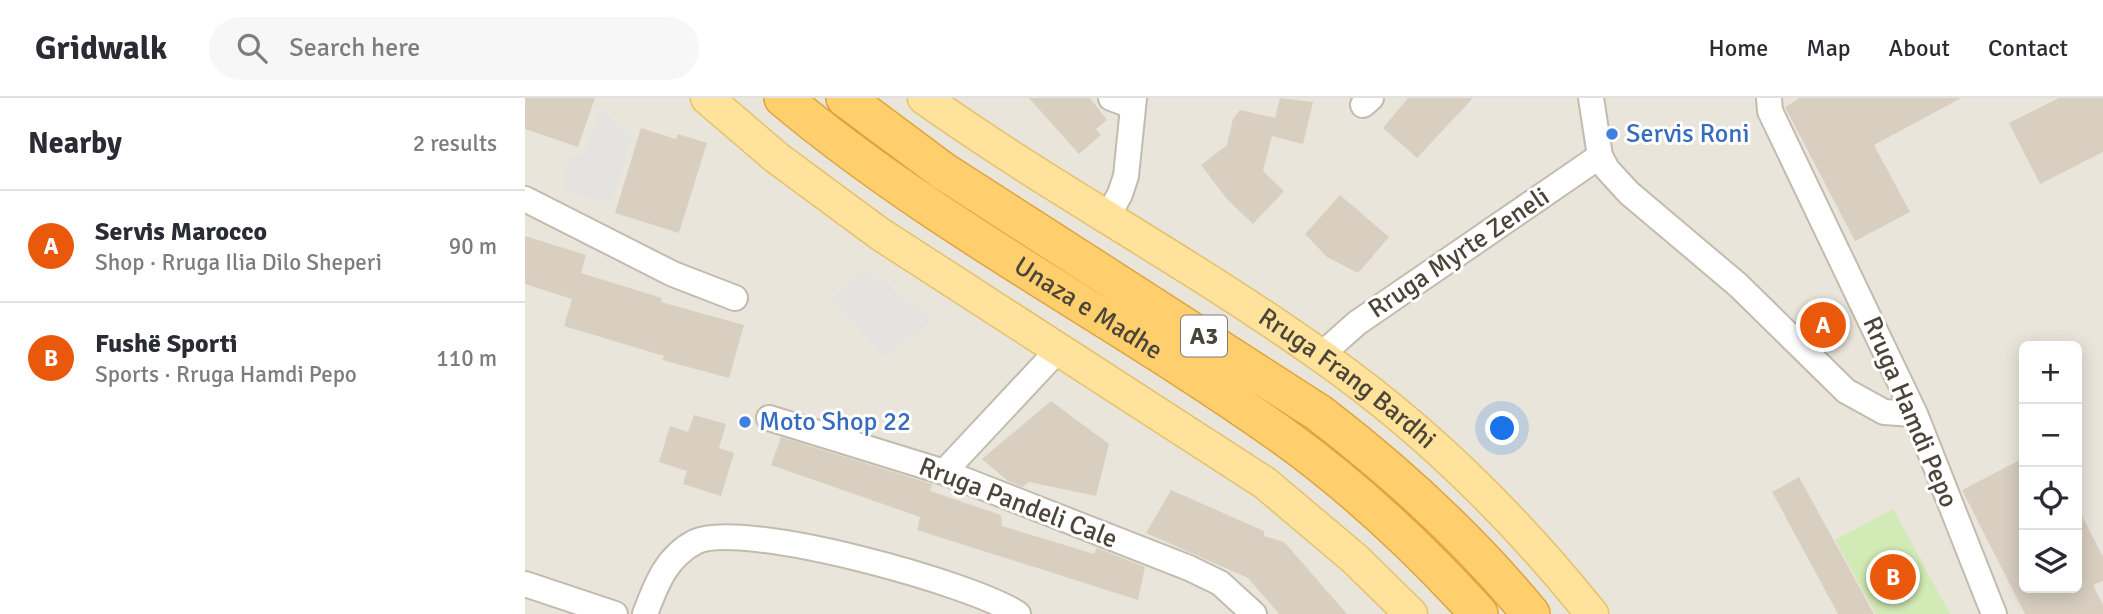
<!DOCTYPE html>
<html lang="en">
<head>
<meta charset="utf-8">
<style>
	body { margin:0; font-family:Signika,sans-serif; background:#f7f7f7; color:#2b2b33 }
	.controls { position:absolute; right:21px; bottom:21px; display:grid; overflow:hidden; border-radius:10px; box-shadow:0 4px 18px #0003 }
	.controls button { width:63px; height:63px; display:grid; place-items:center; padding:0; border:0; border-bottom:2px solid #e1e1e2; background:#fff; color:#2b2b33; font:35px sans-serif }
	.you { position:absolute; left:978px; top:331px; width:24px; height:24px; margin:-18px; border:5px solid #fff; border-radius:50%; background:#1a73e8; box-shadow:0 0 0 10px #1a73e833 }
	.badge { display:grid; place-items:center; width:46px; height:46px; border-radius:50%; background:#ea580c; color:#fff; font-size:23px; font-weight:700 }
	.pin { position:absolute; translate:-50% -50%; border:4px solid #fff; box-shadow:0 2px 7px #0006 }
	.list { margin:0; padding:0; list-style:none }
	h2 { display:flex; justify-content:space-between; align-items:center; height:91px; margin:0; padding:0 28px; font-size:30px }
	h2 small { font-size:23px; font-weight:400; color:#7c7c81 }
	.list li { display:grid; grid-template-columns:46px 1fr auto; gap:21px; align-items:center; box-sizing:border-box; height:112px; padding:0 28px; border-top:2px solid #e1e1e2 }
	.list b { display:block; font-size:26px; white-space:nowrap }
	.list p { margin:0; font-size:23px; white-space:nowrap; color:#7c7c81 }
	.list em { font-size:23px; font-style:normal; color:#7c7c81 }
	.icon { flex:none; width:38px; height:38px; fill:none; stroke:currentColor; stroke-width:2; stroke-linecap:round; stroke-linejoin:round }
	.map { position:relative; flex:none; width:1578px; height:516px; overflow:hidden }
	header { display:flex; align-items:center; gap:42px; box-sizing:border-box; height:98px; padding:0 35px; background:#fff; border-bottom:2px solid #e1e1e2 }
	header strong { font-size:33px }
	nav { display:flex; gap:38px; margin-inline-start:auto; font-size:24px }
	.search { width:490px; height:63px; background:#f7f7f7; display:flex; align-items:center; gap:18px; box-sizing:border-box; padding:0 24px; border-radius:38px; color:#7c7c81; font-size:26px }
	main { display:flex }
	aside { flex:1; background:#fff }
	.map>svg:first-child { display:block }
	.residential { fill:#eae5da; fill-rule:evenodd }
	.green { fill:#d2eab5 }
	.parking { fill:#e5e3e0 }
	.building { fill:#d8cfc1 }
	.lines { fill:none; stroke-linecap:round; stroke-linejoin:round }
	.minor-casing { stroke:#c2bbae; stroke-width:28 }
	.major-casing { stroke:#e6c16a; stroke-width:35 }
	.highway-casing { stroke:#e0a43c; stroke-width:40 }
	.minor { stroke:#fff; stroke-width:24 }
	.major { stroke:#ffe39c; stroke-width:32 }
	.highway { stroke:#ffcf6e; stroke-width:37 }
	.shop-dot { fill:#3f7fe0; stroke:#fff; stroke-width:2.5 }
	.labels { text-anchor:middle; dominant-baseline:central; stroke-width:6; stroke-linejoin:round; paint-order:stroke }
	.shield { fill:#fff; stroke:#817c74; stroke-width:2 }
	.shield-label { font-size:24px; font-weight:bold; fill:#4b4439 }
	.shop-label { font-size:26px; fill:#366cbe; stroke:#fff; text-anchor:start }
	.street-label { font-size:26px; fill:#4b4439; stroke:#fff }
</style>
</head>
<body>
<header>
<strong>Gridwalk</strong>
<div class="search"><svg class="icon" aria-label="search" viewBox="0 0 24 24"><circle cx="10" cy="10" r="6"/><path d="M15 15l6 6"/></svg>Search here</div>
<nav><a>Home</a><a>Map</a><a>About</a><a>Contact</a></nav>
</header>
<main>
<aside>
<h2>Nearby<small>2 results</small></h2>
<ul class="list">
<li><span class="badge">A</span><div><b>Servis Marocco</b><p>Shop · Rruga Ilia Dilo Sheperi</p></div><em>90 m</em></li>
<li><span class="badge">B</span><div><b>Fushë Sporti</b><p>Sports · Rruga Hamdi Pepo</p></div><em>110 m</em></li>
</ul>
</aside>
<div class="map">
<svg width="1578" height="516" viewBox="0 0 1578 516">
	<rect width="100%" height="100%" fill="#f6f3ec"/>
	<!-- residential -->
	<path class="residential" d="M0 0H1578V516H0ZM1499 248H1552V490H1499Z"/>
	<!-- green -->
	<path class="green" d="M1368 411 1425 516H1351L1310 442Z"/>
	<!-- parking -->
	<path class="parking" d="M76 9 108 38 86 106 37 92 44 57 59 56Z
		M338 170 412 221 358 259 306 200Z"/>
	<!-- building -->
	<path class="building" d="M0 0H70L53 49 0 31Z
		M504 0H565L582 22 571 31 576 37 554 56Z
		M755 0 788 4 778 46 747 38 738 73 759 93 728 126 702 101 676 67 702 47 708 21 715 12 750 20Z
		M883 0H948L892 60 858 30Z
		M1275 0H1436L1349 47 1385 114 1330 143 1260 9Z
		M1534 0H1578V54L1515 86 1484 25Z
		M116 30 151 41 153 36 182 45 154 135 90 115Z
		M815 97 864 139 833 175 802 159 780 136Z
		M0 138 61 157 56 175 137 200 136 204 219 227 204 280 137 262 139 258 39 228 47 201 0 186Z
		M526 303 584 346 571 398 504 384 497 389 483 383 457 361Z
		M169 317 201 326 194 350 209 355 196 398 158 386 162 373 134 364 145 328 163 334Z
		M256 339 407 386 405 393 476 417 477 428 569 456 572 450 620 469 613 502 392 432 395 419 246 367Z
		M1499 360V490H1552V408L1578 459V483L1568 487 1578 507V516H1500L1437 392Z
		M1274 379 1349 516H1313L1247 394Z
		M646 392 739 433V438L759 444 822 516H754L723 480 621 435Z"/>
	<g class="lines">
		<defs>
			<path id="minor" d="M586 0 607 8
				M1066 0 1075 58 1082 71 1104 95 1213 187 1321 293 1359 314 1390 316
				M1244 0 1245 13 1390 316 1469 516
				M838 7 846 0
				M0 101 148 176 210 200
				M582 120 595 96 601 78 609 0
				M796 257 832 225 1075 58
				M244 320 419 374 664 470 695 485 729 516
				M419 374 534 251
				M0 486 90 516
				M120 516C131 487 141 459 170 444 216 421 450 486 493 516"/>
			<g id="major">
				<path d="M182 0 252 60 355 136 740 385 830 461 886 516"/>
				<path id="s1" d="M399 0C527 91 667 166 795 257 898 329 989 419 1067 516"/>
			</g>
			<g id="highway">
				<path id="s2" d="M258 0C413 130 594 221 758 338 829 389 895 451 954 516"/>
				<path d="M320 0 418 73 794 315C871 374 944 441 1006 516"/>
			</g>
		</defs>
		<!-- minor casing -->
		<use href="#minor" class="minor-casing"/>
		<!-- major casing -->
		<use href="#major" class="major-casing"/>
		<!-- highway casing -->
		<use href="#highway" class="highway-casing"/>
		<!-- minor -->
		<use href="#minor" class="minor"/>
		<!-- major -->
		<use href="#major" class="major"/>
		<!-- highway -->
		<use href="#highway" class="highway"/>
	</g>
	<!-- markers -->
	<g class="shop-dot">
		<circle cx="1087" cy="36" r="7"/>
		<circle cx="220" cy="324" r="7"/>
	</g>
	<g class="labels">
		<!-- shield labels -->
		<rect class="shield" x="656" y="217.5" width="46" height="41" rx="5"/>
		<g class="shield-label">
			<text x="679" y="238">A3</text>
		</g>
		<!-- shop labels -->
		<g class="shop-label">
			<text x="1101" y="36">Servis Roni</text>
			<text x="234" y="324">Moto Shop 22</text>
		</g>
		<!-- street labels -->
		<g class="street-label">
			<text transform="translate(934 155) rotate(-34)">Rruga Myrte Zeneli</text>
			<text stroke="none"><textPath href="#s2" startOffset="371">Unaza e Madhe</textPath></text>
			<text stroke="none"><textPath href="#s1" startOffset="508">Rruga Frang Bardhi</textPath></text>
			<text transform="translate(1385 314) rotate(67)">Rruga Hamdi Pepo</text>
			<text transform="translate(493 405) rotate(21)">Rruga Pandeli Cale</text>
		</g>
	</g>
</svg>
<div class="controls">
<button>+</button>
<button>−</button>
<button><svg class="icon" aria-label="locate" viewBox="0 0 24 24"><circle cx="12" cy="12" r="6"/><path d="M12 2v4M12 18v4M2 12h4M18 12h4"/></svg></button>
<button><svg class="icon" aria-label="layers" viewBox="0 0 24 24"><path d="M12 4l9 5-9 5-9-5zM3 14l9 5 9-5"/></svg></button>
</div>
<div class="you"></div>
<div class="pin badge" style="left:1298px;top:227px">A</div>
<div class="pin badge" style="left:1368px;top:479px">B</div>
</div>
</main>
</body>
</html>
